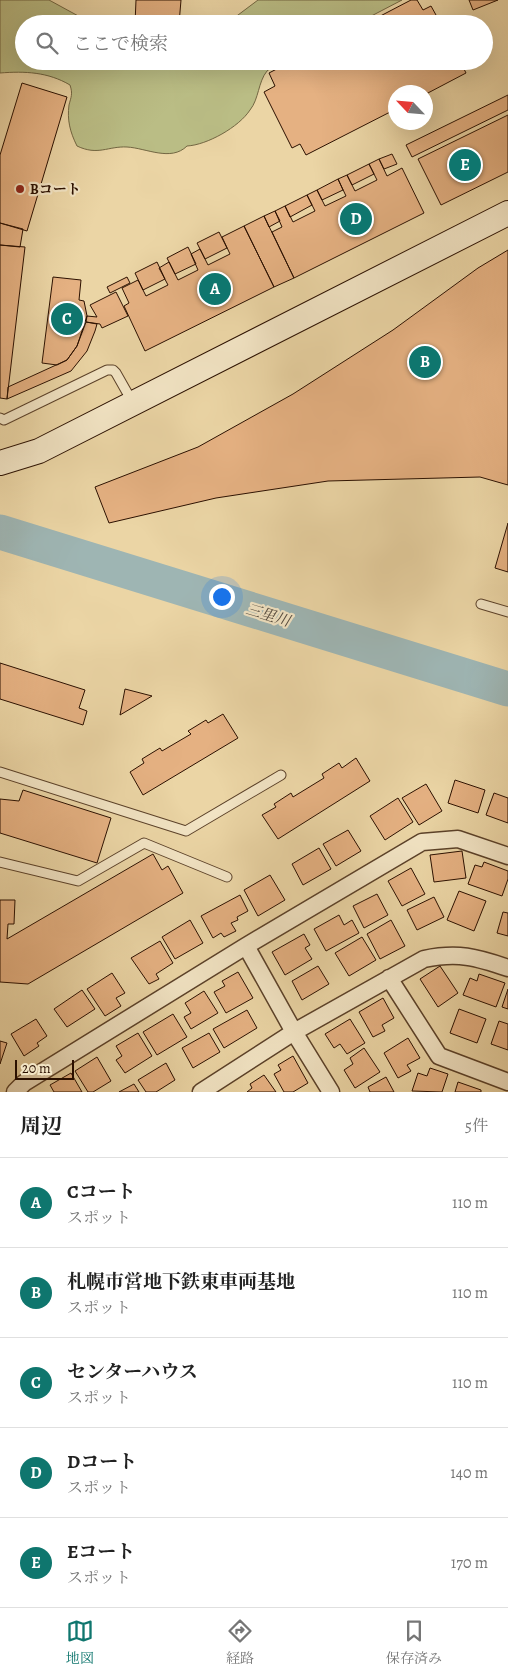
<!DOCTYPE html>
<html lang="ja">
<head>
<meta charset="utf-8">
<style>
	body { margin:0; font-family:Alegreya,"Noto Serif JP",serif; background:#f2f2f2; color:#222 }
	.compass { position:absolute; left:388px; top:85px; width:45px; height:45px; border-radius:50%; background:#fff; box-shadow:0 5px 20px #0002; rotate:296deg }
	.scale { position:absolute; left:15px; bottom:12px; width:59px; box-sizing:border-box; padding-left:5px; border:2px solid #2b1000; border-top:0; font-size:14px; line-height:18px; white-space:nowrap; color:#2b1000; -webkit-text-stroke:4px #f2e4c4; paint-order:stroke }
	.you { position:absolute; left:221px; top:596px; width:18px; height:18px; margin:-12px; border:4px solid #fff; border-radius:50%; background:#1a73e8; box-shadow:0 0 0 8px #1a73e833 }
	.badge { display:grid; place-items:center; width:32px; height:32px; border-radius:50%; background:#0f766e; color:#fff; font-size:16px; font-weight:700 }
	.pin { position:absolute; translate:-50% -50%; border:2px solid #fff; box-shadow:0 1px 5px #0006 }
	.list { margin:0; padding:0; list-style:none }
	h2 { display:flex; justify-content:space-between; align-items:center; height:65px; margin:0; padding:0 20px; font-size:21px }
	h2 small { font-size:16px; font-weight:400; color:#767676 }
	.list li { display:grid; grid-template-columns:32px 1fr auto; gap:15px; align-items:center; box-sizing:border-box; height:90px; padding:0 20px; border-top:1px solid #e0e0e0 }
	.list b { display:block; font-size:19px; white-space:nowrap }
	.list p { margin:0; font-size:16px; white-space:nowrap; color:#767676 }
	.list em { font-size:16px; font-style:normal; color:#767676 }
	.icon { flex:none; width:28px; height:28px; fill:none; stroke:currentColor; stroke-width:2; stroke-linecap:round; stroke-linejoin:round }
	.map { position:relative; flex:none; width:508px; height:1092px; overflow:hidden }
	.search { position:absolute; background:#fff; box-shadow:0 5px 20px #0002; left:15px; right:15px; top:15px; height:55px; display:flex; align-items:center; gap:12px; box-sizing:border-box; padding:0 18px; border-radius:28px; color:#767676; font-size:19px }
	.sheet { height:515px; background:#fff }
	nav { display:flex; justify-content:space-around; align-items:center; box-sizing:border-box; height:70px; border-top:1px solid #e0e0e0; background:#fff; font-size:14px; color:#767676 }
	nav a { display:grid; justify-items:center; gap:2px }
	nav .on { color:#0f766e }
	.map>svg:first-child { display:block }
	.green { fill:#babd85; stroke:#726642 }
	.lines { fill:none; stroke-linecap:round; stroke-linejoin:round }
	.river { stroke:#9eb5b3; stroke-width:35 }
	.building { fill:#e5b182; stroke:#2b1000 }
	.lane-casing { stroke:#5b4129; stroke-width:11 }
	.street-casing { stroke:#5b4129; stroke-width:19 }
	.secondary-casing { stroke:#2b1000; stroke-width:26 }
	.lane { stroke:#f2e4c4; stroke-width:9 }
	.street { stroke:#f2e4c4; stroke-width:16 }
	.secondary { stroke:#f2e4c4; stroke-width:24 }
	.poi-dot { fill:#8f2418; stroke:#f2e4c4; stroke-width:2 }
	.labels { text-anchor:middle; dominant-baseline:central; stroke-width:4.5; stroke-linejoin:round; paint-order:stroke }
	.poi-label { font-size:14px; font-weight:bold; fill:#2b1000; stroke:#f2e4c4; text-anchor:start }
	.water-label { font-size:15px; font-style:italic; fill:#534a3f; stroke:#f2e4c4 }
</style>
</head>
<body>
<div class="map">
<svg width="508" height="1092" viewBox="0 0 508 1092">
	<rect width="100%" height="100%" fill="#ebd5a5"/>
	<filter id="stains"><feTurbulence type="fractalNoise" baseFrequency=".004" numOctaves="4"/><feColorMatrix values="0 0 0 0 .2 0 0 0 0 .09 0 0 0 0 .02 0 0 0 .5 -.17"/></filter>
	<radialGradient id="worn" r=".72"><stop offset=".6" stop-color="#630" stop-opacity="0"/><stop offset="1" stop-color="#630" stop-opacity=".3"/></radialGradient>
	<!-- green -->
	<path class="green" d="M0 0H49L93 24H24V61H284C279 64 271 67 267 71 258 82 259 99 250 110 239 127 207 145 187 146 171 162 146 148 127 147 108 146 98 156 77 146 70 132 67 120 69 105 71 97 73 94 70 85 48 72 25 71 0 73Z
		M258 0H402L356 24H226Z"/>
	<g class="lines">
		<!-- river -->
		<path class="river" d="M0 532 508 689"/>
	</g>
	<!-- building -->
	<path class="building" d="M136 0H181L179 24H135Z
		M411 0H417L423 10 431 6 441 24H365Z
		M469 0H498L473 10Z
		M292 61H460L466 73 426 94 396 92V109L306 155 300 144 292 148 264 92 275 86 269 73Z
		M22 83 67 97 27 231 0 223V155Z
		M508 95V110L412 157 406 145Z
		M508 115V172L441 205 418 159Z
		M392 154 397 164 384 169 379 159Z
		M379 159 387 176 402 168 424 213 294 278 272 232 282 227 275 211 285 206 293 222 315 211 307 195 317 190 325 206 346 196 338 179 347 175 355 191 377 180 369 164Z
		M369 164 374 174 352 185 347 175Z
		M338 179 343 190 322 200 317 190Z
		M307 195 312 205 290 217 285 206Z
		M275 211 280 221 269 227 264 216Z
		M264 216 294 278 274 287 244 226Z
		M0 223 23 229 20 247 0 245Z
		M244 226 274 287 145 351 124 306 129 303 122 288 138 280 146 296 168 285 159 268 169 262 178 280 198 270 191 254 200 249 208 265 230 254 222 237Z
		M219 232 227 248 205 259 197 243Z
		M0 245 25 247 7 399 0 398Z
		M188 247 196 264 175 274 167 258Z
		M508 250V485L480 477 328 481 216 498 109 523 95 487 198 447 293 394 393 330 478 268Z
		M157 262 165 279 143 290 135 273Z
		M53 277 81 280 79 300 84 301 87 316 77 346 67 360 57 365 42 363Z
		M127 277 130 283 110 293 107 287Z
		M116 292 128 316 102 328 100 324 86 322 87 316 97 317 90 305Z
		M86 322 97 324 95 331 87 351 71 371 7 399 8 387 67 360 77 346Z
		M508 523V572L495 568Z
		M0 663 85 690 79 708 87 711 83 725 0 699Z
		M125 689 152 696 120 715Z
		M223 714 238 738 143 795 130 772 144 763 142 759 160 748 162 751 191 734 188 731 206 720 208 723Z
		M356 758 370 781 278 839 262 815 276 807 274 804 291 793 293 797 324 778 322 774 339 763 342 768Z
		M455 780 485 790 478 813 448 803Z
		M426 784 442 811 419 825 402 798Z
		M23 790 111 818 97 863 0 833V799L19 801Z
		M494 793 508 798V823L486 815Z
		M398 798 413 822 385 840 370 816Z
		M348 830 361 851 336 866 323 844Z
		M319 848 331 869 303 885 292 864Z
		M462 851 466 878 434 882 430 855Z
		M153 854 162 870 168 866 183 893 28 984 0 982V900H15L14 924H8L7 939Z
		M484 862 508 871V879L502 896 468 884 475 865 482 867Z
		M411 868 425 894 402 906 388 881Z
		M270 875 285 900 258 916 244 890Z
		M459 891 486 901 474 931 447 920Z
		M377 894 388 915 364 928 353 906Z
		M240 895 248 911 237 917 238 920 231 923 236 931 224 937 221 933 213 938 201 916Z
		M434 897 444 917 417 930 407 910Z
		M503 912 508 913V936L497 933Z
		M339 915 344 925 352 920 359 933 326 951 314 929Z
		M190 920 203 943 175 959 162 937Z
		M391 920 405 946 380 959 367 934Z
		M304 934 310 945 305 948 312 959 285 975 272 952Z
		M362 937 376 960 349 976 335 953Z
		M160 941 173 963 156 974 159 979 149 984 131 958Z
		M318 966 329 984 302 1000 292 981Z
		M440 966 458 993 438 1007 420 979Z
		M238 972 253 998 226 1013 214 992 225 986 222 981Z
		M112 973 125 993 116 998 121 1006 105 1016 87 989Z
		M479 974 505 983 496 1007 463 995 470 978 477 981Z
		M508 989V1009L502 1007Z
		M82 990 95 1009 67 1027 54 1009Z
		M204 991 218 1013 191 1029 184 1017 191 1013 185 1003Z
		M383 998 394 1018 382 1025 385 1031 373 1037 359 1012Z
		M459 1009 486 1019 477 1043 450 1033Z
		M247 1010 257 1028 224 1048 213 1029Z
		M173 1014 187 1037 157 1055 143 1032Z
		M36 1019 47 1036 37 1043 39 1046 24 1056 11 1034Z
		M350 1019 365 1043 347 1054 340 1044 334 1048 325 1034Z
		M499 1021 508 1024V1050L491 1044Z
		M138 1033 152 1056 125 1073 116 1060 122 1056 116 1046Z
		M209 1033 220 1052 193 1068 182 1048Z
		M408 1038 420 1058 407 1065 411 1071 398 1078 384 1053Z
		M0 1041 7 1043 0 1064Z
		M364 1048 380 1072 355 1088 344 1070 353 1064 350 1058Z
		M293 1056 308 1083 293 1092H284L274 1074 281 1070 278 1065Z
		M97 1057 111 1081 93 1092H88L75 1071Z
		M166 1063 175 1080 156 1092H146L138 1080Z
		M430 1068 448 1074 442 1092 412 1091 418 1073 427 1076Z
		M71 1073 82 1092H54L50 1085Z
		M264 1075 276 1092H247L252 1088 250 1084Z
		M386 1077 394 1092H370L368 1087Z
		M458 1082 481 1090V1092H455Z
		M134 1084 139 1092H119Z"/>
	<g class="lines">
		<defs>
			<path id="lane" d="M0 418 4 420 107 370H113L116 373 133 403
				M481 604 508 612
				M0 772 186 831 281 775
				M0 862 78 881 144 843 227 877"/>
			<path id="street" d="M246 946 294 1032 331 1092
				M389 978 439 1056 508 1082
				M15 1092 24 1083 246 946 422 842 458 839 508 856
				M201 1092 294 1032 424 959C458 952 476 957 508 968"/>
			<path id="secondary" d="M0 463 39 451 508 213"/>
		</defs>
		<!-- lane casing -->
		<use href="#lane" class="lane-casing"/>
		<!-- street casing -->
		<use href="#street" class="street-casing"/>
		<!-- secondary casing -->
		<use href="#secondary" class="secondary-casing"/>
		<!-- lane -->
		<use href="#lane" class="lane"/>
		<!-- street -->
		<use href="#street" class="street"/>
		<!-- secondary -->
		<use href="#secondary" class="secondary"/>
	</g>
	<!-- markers -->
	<circle class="poi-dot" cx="20" cy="189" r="5"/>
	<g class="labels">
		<!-- poi labels -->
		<g class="poi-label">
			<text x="30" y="189">Bコート</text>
		</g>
		<!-- water labels -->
		<g class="water-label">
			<text transform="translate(268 615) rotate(17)">三里川</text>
		</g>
	</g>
	<rect width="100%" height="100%" filter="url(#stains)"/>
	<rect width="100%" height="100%" fill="url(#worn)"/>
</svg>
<svg class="compass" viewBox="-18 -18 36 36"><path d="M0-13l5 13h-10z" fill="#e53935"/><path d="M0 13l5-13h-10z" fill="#767676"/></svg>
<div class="scale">20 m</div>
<div class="you"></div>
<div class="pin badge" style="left:215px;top:289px">A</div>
<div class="pin badge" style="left:425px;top:362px">B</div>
<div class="pin badge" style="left:67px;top:319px">C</div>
<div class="pin badge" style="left:356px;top:219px">D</div>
<div class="pin badge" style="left:465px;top:165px">E</div>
<div class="search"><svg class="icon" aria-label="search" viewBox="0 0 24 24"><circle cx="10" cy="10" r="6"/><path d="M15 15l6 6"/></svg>ここで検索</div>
</div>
<section class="sheet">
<h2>周辺<small>5件</small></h2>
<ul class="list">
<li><span class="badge">A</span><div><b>Cコート</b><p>スポット</p></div><em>110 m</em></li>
<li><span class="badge">B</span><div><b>札幌市営地下鉄東車両基地</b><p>スポット</p></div><em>110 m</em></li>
<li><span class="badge">C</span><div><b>センターハウス</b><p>スポット</p></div><em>110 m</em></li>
<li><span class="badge">D</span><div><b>Dコート</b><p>スポット</p></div><em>140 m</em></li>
<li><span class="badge">E</span><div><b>Eコート</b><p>スポット</p></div><em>170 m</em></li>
</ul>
</section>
<nav>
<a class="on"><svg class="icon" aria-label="map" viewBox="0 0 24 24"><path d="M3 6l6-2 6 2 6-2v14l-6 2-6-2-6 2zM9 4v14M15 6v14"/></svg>地図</a>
<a><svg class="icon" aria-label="directions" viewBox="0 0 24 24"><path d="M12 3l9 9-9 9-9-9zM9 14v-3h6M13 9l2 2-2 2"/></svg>経路</a>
<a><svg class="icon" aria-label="saved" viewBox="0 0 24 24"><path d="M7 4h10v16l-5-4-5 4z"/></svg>保存済み</a>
</nav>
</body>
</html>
